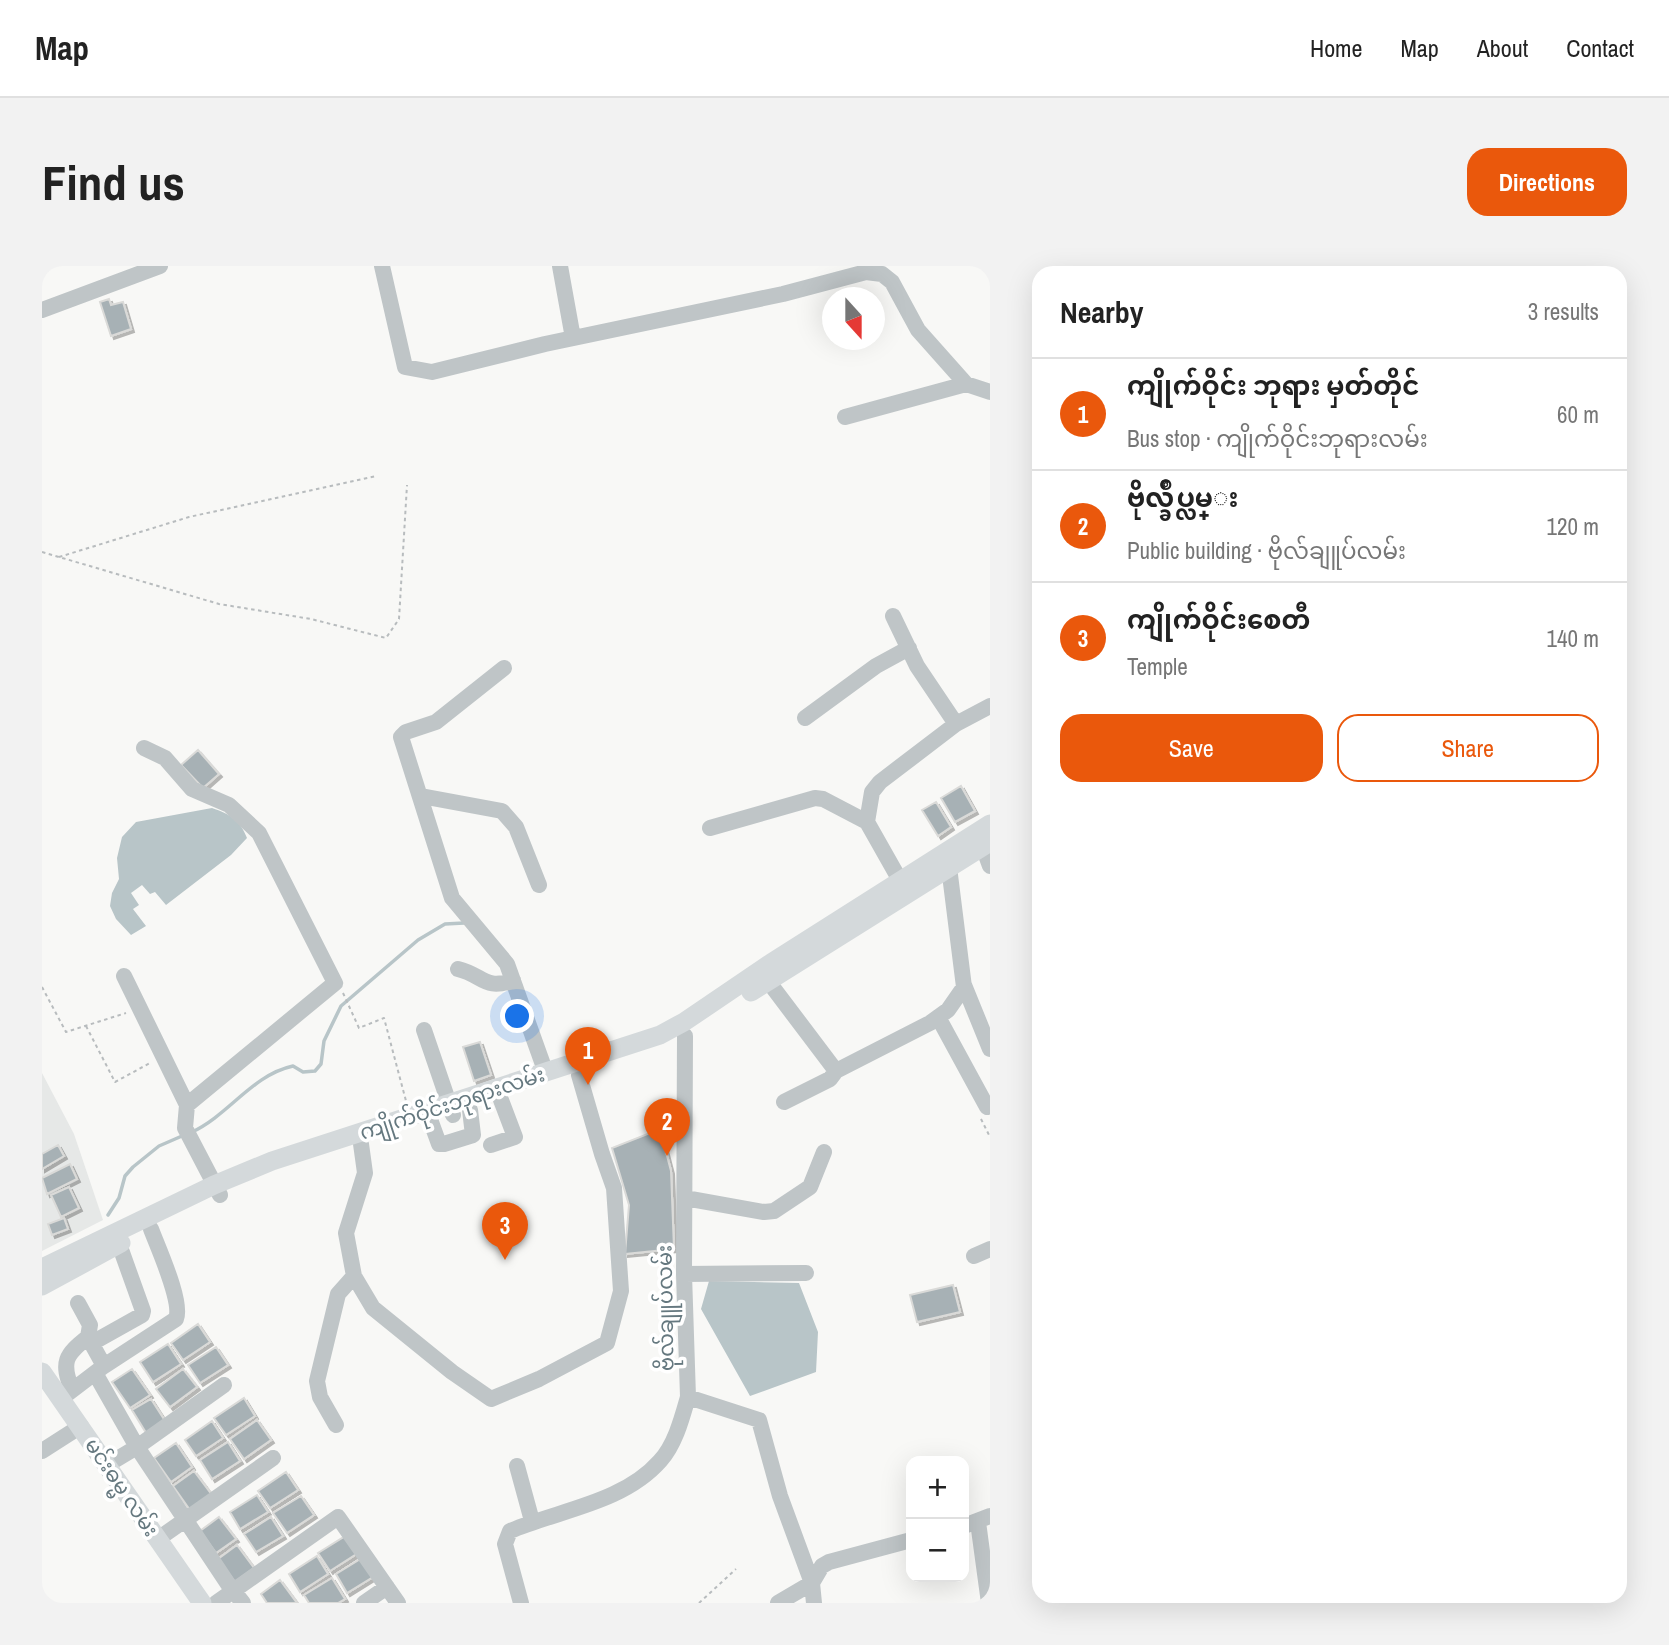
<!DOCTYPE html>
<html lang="en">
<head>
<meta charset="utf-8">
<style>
	body { margin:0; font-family:"Archivo Narrow","Noto Sans Myanmar",sans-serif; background:#f2f2f2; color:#222 }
	.controls { position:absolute; right:21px; bottom:21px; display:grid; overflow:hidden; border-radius:14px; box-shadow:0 7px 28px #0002 }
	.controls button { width:63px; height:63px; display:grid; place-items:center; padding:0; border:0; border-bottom:2px solid #e0e0e0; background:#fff; color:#222; font:35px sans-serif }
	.compass { position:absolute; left:780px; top:21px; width:63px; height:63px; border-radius:50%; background:#fff; box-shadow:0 7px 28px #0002; rotate:159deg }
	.you { position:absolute; left:476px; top:751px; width:24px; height:24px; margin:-18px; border:5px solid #fff; border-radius:50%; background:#1a73e8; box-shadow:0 0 0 10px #1a73e833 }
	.badge { display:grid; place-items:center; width:46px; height:46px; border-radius:50%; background:#ea580c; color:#fff; font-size:23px; font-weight:700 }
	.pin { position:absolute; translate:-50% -58px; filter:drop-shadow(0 2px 4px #0008) }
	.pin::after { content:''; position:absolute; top:37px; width:24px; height:21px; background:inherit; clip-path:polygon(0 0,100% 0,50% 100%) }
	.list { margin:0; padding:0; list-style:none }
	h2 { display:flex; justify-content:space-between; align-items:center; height:91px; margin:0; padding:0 28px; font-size:30px }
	h2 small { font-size:23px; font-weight:400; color:#767676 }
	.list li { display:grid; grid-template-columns:46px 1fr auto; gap:21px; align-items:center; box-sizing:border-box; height:112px; padding:0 28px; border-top:2px solid #e0e0e0 }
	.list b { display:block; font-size:26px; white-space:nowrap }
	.list p { margin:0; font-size:23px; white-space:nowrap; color:#767676 }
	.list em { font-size:23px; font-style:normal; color:#767676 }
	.actions { display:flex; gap:14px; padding:21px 28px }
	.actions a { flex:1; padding:16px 0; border:2px solid #ea580c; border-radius:21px; text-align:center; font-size:24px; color:#ea580c }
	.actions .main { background:#ea580c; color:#fff }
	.map { position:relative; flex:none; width:948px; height:1337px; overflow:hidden; border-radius:21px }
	header { display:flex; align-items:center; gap:42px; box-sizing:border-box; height:98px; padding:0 35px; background:#fff; border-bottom:2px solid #e0e0e0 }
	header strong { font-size:33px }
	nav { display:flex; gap:38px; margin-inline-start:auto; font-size:24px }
	.intro { display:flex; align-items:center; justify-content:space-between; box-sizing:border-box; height:168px; padding:0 42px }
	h1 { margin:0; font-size:49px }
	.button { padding:18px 32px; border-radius:21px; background:#ea580c; color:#fff; font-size:24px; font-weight:700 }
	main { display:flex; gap:42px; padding:0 42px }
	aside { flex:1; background:#fff; border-radius:21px; box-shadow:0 7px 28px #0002 }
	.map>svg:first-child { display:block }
	.built { fill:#e6e8e7 }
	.water { fill:#b8c5c8 }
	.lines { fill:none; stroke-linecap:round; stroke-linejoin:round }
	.stream { stroke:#b8c5c8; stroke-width:3.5 }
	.building { fill:#a7b1b5; stroke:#dadad8; stroke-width:2; filter:url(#shadow) }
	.path { stroke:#b8bcbe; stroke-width:2; stroke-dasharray:3.5 3.5; stroke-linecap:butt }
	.minor { stroke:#bfc5c7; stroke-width:16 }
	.major { stroke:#d4d9db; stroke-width:19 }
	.labels { text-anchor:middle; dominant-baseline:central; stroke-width:7; stroke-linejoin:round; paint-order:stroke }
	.street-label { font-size:21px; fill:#65787f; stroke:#fff }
</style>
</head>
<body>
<header>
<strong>Map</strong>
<nav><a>Home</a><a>Map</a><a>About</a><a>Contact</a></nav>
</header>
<div class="intro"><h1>Find us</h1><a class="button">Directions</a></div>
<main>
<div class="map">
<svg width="948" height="1337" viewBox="0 0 948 1337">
	<defs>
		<filter id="shadow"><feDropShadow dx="3" dy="3" stdDeviation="0" flood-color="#0004"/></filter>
	</defs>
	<rect width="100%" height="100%" fill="#f8f8f6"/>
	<!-- built -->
	<path class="built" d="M0 807 32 868 61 954 0 985Z"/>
	<!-- water -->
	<path class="water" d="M170 542C188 548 198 554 205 572L189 589 124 639 113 626 108 628 100 619 89 627 97 639 91 643 104 660 89 669 74 653 68 640 70 627 77 613 75 592 80 571 94 556Z
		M667 1015 757 1017 776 1066 774 1106 708 1130 659 1043Z"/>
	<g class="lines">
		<!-- stream -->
		<path class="stream" d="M150 866C188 848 210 809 251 800L261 806 273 805 279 798 282 775 299 740 376 674 403 658 422 657
			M66 949 77 932 83 910 91 901 117 880 140 870"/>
	</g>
	<!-- building -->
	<path class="building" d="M67 33 69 39 81 36 89 63 69 70 58 36Z
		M156 484 177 508 161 522 139 499Z
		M919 520 933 545 913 556 899 532Z
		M894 536 909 561 896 570 880 544Z
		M438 776 449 809 432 815 421 781Z
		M618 863 629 905 632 983 583 988 587 939 570 882Z
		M16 879 22 890 0 903V888Z
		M28 898 35 913 5 928 0 912Z
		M27 921 37 942 19 951 9 929Z
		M22 952 26 963 10 969 6 958Z
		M911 1019 918 1046 875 1056 868 1029Z
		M156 1058 168 1076 141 1094 129 1077Z
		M126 1078 139 1098 111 1116 98 1096Z
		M174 1081 186 1099 158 1117 146 1099Z
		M90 1103 108 1129 88 1142 70 1116Z
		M141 1103 155 1121 128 1141 114 1123Z
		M202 1132 213 1150 184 1169 172 1152Z
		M109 1133 125 1158 106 1170 90 1144Z
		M215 1154 229 1174 202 1193 188 1173Z
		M170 1155 181 1172 154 1190 143 1174Z
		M186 1176 198 1195 170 1213 158 1194Z
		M134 1177 150 1201 129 1216 112 1192Z
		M152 1205 170 1229 148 1244 131 1220Z
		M244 1206 256 1224 228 1242 216 1225Z
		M215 1229 226 1246 198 1263 188 1246Z
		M259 1230 272 1249 245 1267 231 1247Z
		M177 1251 194 1273 174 1287 158 1265Z
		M229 1251 241 1270 214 1286 202 1268Z
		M305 1269 316 1287 288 1305 276 1287Z
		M195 1279 212 1302 193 1316 176 1293Z
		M275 1290 286 1308 258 1326 247 1308Z
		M320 1292 331 1311 305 1327 294 1308Z
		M290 1312 303 1333 296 1337H267L262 1329Z
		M238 1314 255 1337H225L219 1328Z"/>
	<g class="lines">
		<!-- path -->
		<path class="path" d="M0 286 177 338 269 353 344 372 357 353 365 219
			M17 291 147 251 334 210
			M0 721 24 766 84 747
			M301 727 317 762 342 752 364 835
			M44 760 73 816 108 797
			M939 853 948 871
			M657 1337 694 1303"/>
		<!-- minor -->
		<path class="minor" d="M340 0 363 101 390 106 503 78 741 28 824 6 840 8 850 16 876 64 924 118 948 126
			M518 0 531 72
			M0 44 118 0
			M803 151 924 118
			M851 350 875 400 914 458
			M462 402 394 456 364 466 359 471 410 632 465 698 504 807
			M763 452 834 400 867 382
			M102 482 123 492 150 523 187 539 217 567 293 717 145 839
			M379 530 460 545 474 561 497 619
			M825 556 830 526 838 516 914 458 948 440
			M668 562 773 532 781 533 825 556 864 625
			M941 581 948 600
			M416 703C441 709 443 725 471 714
			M82 710 145 839 143 862 178 929
			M726 715 794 805
			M922 719 948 783
			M896 751 945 841 948 839
			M382 764 411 849
			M643 770 642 1008 646 1131 717 1154 738 1230 770 1317 772 1337
			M742 836 788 813 794 805 888 757 906 744 922 721 907 601
			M389 856 397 878H402L431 869 428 844
			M319 878 323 907 304 967 312 1010 331 1042 410 1106 449 1133 497 1113 565 1077 579 1025 572 922 560 888 537 809
			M449 879 473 871 459 834
			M643 932 722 946 732 945 768 921 782 886
			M932 990 948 983
			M642 1008 764 1007
			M36 1037 48 1059 46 1071 62 1100
			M50 1077 100 1049 101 1045 77 978
			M53 1107 95 1181 186 1318 201 1337
			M30 1124C19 1096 23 1089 46 1071
			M20 1132 62 1100 134 1053C141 1036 116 982 109 963
			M294 1159 278 1131 275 1115 296 1028 312 1010
			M0 1185 39 1160
			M65 1199 95 1181 182 1119
			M475 1200 490 1255
			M936 1256 947 1337
			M922 1260 948 1250
			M116 1273 231 1192
			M174 1337 296 1251 356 1337
			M322 1337 345 1321
			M479 1337 463 1278 468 1265C517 1244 581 1237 618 1195 633 1179 640 1152 646 1131
			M736 1337 770 1317 780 1300 787 1296 869 1274"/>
		<!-- major -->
		<path class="major" d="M709 726 948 576
			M0 1002 172 919 230 895 618 769 642 756 729 697 948 558
			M0 1020 79 977
			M0 1106 160 1337"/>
	</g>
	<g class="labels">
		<!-- street labels -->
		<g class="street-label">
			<text transform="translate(410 837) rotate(-18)">ကျိုက်ဝိုင်းဘုရားလမ်း</text>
			<text transform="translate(623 1042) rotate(-91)">ဗိုလ်ချူပ်လမ်း</text>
			<text transform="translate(80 1221) rotate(56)">မင်းဓမ္မ လမ်း</text>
		</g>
	</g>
</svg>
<div class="controls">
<button>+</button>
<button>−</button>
</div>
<svg class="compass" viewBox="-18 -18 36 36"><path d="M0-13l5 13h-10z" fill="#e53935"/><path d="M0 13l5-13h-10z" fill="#767676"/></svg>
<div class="you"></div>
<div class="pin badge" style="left:546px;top:819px">1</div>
<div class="pin badge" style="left:625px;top:890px">2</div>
<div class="pin badge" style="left:463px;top:994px">3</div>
</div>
<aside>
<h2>Nearby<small>3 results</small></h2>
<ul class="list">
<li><span class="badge">1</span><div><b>ကျိုက်ဝိုင်း ဘုရား မှတ်တိုင်</b><p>Bus stop · ကျိုက်ဝိုင်းဘုရားလမ်း</p></div><em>60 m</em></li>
<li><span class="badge">2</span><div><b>ဗိုလ္ခ်ဳပ္လမ္း</b><p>Public building · ဗိုလ်ချူပ်လမ်း</p></div><em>120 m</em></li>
<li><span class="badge">3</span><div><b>ကျိုက်ဝိုင်းစေတီ</b><p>Temple</p></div><em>140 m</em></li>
</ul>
<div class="actions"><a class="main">Save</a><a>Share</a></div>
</aside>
</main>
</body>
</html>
